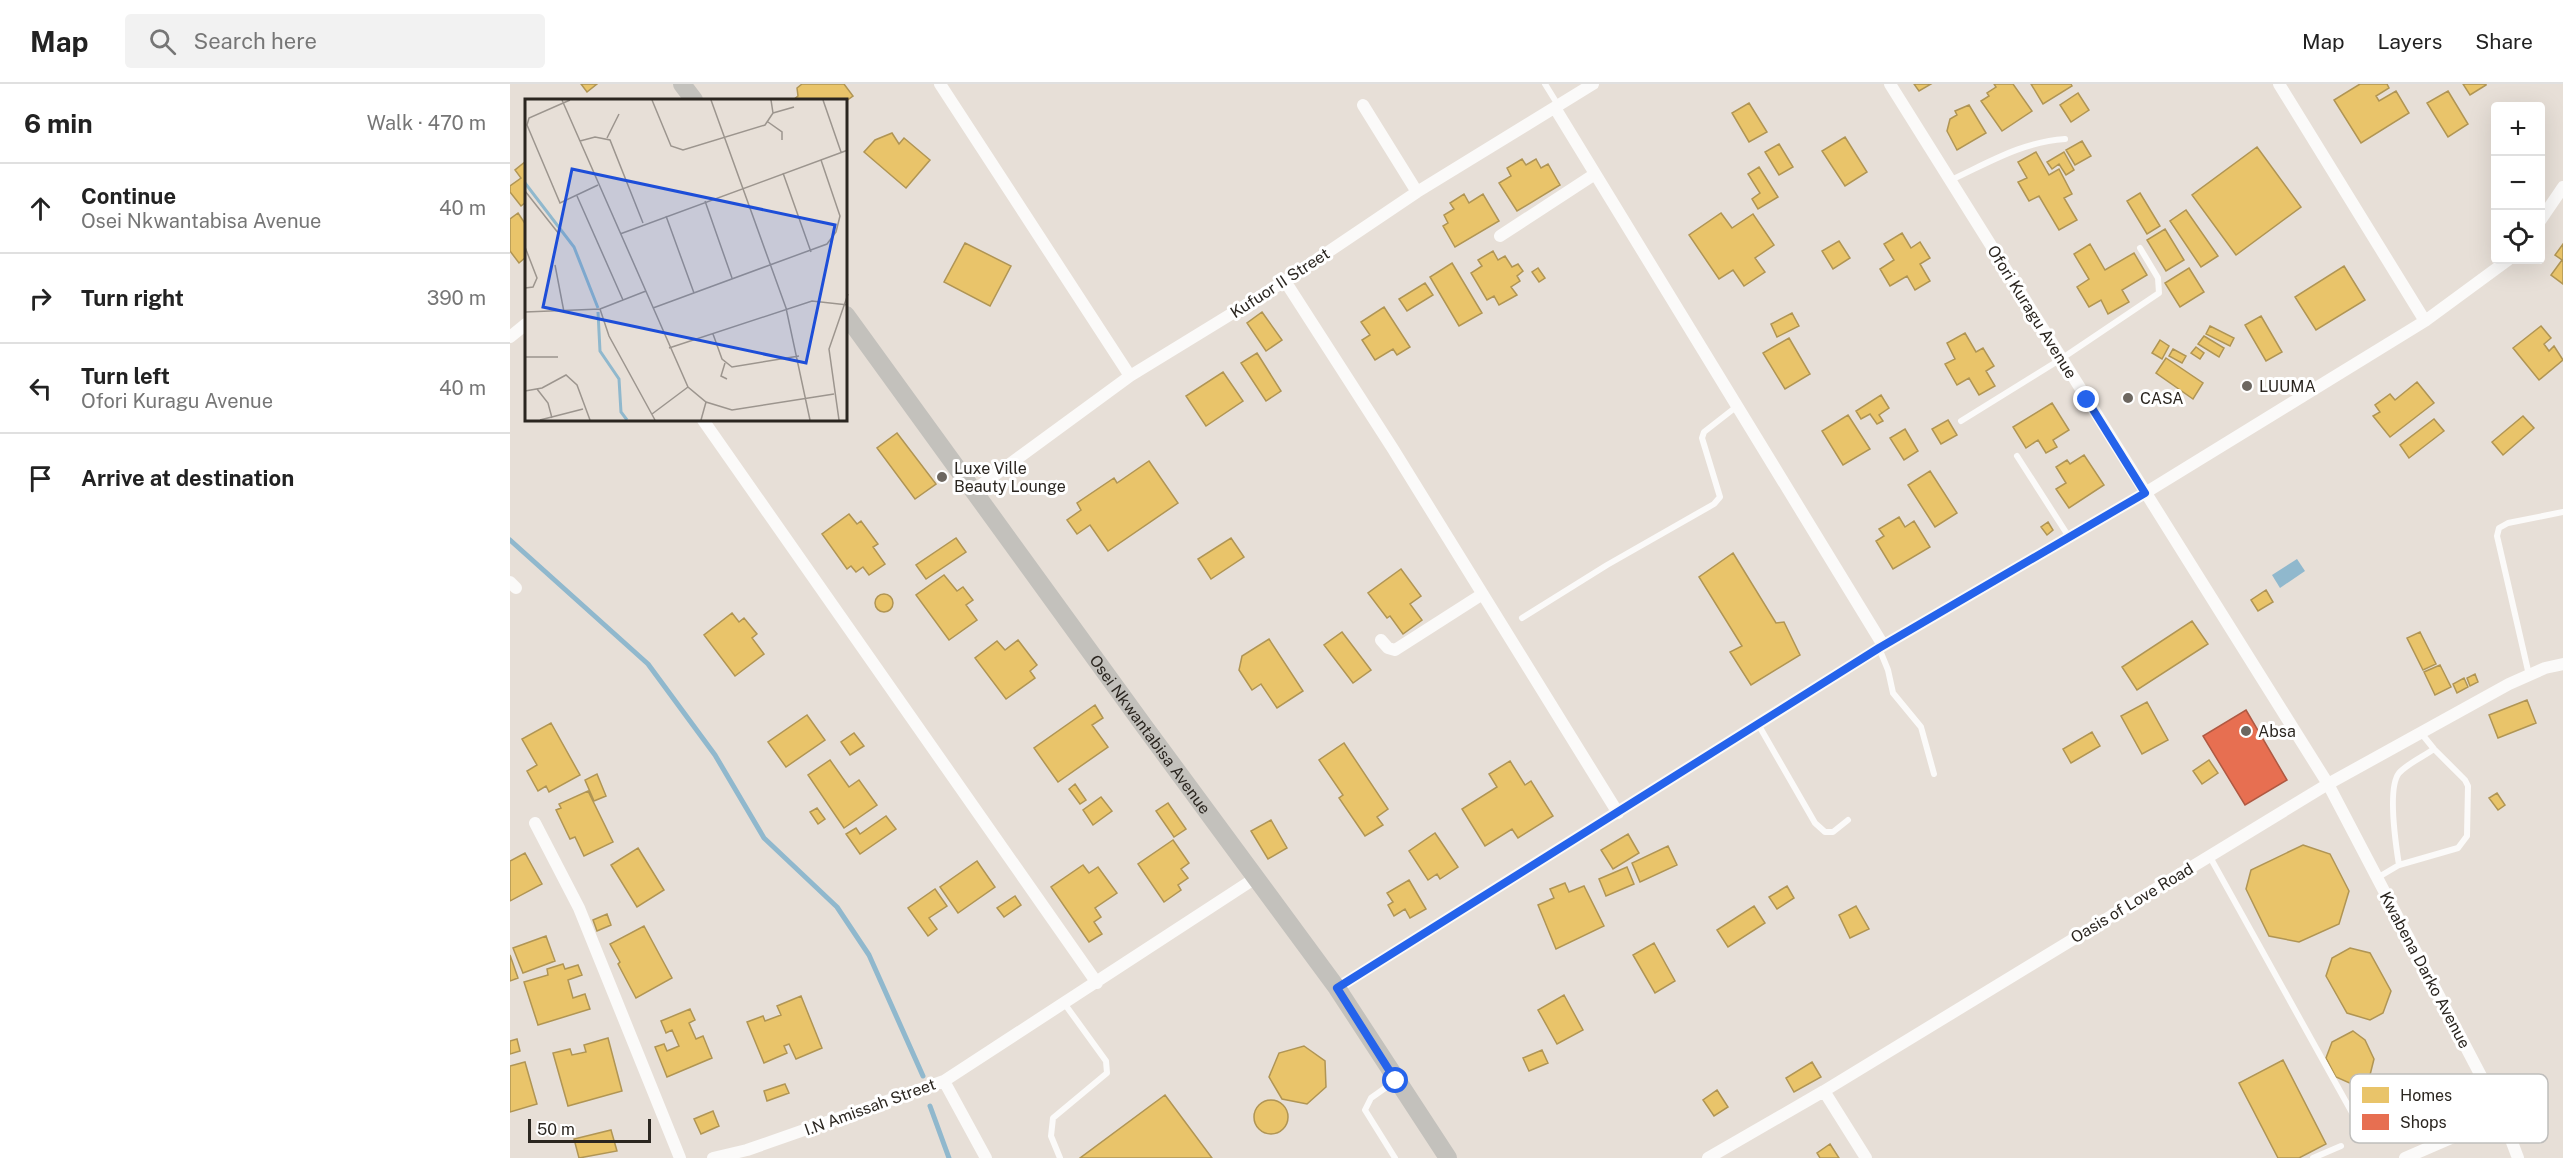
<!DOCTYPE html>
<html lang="en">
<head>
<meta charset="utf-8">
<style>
	body { margin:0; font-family:"Public Sans",sans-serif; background:#f2f2f2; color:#222 }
	.controls { position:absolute; right:18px; top:18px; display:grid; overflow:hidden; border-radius:6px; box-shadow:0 6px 24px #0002 }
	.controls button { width:54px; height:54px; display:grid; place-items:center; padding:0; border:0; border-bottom:2px solid #e0e0e0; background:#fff; color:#222; font:30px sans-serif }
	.scale { position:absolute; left:18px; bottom:15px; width:123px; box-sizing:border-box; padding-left:6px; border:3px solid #2b2620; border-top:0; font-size:16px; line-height:21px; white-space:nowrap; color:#2b2620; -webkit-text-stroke:4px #fff; paint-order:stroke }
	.stop { position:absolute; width:18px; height:18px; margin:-14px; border:4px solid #2563eb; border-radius:50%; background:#fff }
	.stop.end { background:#2563eb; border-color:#fff; box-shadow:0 2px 6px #0008 }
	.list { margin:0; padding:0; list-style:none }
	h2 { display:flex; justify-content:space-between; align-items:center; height:78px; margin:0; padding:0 24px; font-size:26px }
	h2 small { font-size:20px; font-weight:400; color:#767676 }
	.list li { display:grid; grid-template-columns:39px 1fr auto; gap:18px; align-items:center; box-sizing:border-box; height:90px; padding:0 24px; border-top:2px solid #e0e0e0 }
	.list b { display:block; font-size:22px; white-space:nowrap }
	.list p { margin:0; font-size:20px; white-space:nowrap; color:#767676 }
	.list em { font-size:20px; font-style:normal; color:#767676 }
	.icon { flex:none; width:33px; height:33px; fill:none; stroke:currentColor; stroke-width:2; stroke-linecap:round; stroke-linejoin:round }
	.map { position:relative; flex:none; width:2053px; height:1074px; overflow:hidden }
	header { display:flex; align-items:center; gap:36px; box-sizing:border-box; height:84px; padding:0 30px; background:#fff; border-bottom:2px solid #e0e0e0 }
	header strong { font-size:28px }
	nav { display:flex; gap:33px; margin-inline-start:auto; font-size:21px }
	.search { width:420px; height:54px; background:#f2f2f2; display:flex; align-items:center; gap:15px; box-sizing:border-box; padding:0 21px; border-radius:6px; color:#767676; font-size:22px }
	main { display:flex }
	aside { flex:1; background:#fff }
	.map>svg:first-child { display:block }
	.water { fill:#90b8cd }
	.homes { fill:#e9c46a; stroke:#b09554; stroke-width:1.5 }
	.shops { fill:#e76f51; stroke:#af5942; stroke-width:1.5 }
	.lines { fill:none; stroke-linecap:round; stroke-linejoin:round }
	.stream { stroke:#90b8cd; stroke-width:5 }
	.lane { stroke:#fbfaf9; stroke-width:6 }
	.street { stroke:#fbfaf9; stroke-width:12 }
	.secondary { stroke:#c3c1bc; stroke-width:18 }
	.route { stroke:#2563eb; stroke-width:8 }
	.poi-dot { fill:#6d6760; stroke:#fff; stroke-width:2 }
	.labels { text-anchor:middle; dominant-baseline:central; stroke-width:6; stroke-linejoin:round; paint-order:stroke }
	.street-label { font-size:16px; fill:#2b2620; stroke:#fff }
	.poi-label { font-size:16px; fill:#2b2620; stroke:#fff; text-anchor:start }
	.inset-river { fill:none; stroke:#90b8cd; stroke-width:3 }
	.inset-road { fill:none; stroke:#9c958e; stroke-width:1.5 }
	.view { fill:#1d4ed8; fill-opacity:0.15; stroke:#1d4ed8; stroke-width:3 }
	.inset-edge { fill:none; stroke:#2b2620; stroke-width:3 }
	.key { fill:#fff; stroke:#bfbebc; stroke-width:1.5 }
	.key-label { font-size:16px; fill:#2b2620 }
</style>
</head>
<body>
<header>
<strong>Map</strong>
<div class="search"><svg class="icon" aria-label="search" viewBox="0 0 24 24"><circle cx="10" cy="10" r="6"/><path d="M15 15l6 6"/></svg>Search here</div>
<nav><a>Map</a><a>Layers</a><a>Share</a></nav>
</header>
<main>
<aside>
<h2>6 min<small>Walk · 470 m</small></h2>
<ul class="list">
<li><svg class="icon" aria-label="ahead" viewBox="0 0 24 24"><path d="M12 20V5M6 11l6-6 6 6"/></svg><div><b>Continue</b><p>Osei Nkwantabisa Avenue</p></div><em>40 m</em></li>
<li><svg class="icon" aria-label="right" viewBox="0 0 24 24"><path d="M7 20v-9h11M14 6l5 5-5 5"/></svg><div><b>Turn right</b></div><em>390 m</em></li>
<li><svg class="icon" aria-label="left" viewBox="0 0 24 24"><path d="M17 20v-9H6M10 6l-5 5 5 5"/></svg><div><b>Turn left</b><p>Ofori Kuragu Avenue</p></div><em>40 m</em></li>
<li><svg class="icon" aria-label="arrive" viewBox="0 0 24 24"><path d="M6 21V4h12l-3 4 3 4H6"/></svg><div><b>Arrive at destination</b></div></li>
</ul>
</aside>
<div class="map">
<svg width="2053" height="1074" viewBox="0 0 2053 1074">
	<rect width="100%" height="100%" fill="#e7dfd7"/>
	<!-- water -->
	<path class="water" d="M1787 475 1795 487 1770 504 1762 491Z"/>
	<!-- homes -->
	<path class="homes" d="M71 0H87L77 8Z
		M292 0H334L343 12 336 17 283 16 288 12 287 4Z
		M1404 0H1421L1409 7Z
		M1484 0H1503L1522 27 1492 47 1471 17 1479 12 1477 9 1486 3Z
		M1521 0H1561L1562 2 1533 20Z
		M1850 0H1877L1879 4 1866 12 1869 17 1886 7 1899 29 1851 59 1824 16Z
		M1953 0H1976V1L1960 11Z
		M1938 7 1958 40 1938 53 1917 19Z
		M1568 9 1579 26 1561 38 1550 21Z
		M1239 19 1257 48 1239 58 1222 29Z
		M1459 21 1476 49 1447 66 1437 47 1440 35 1447 31 1445 27Z
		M382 49 389 60 394 54 420 76 396 104 354 68 365 56Z
		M1335 53 1357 88 1335 102 1312 67Z
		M1572 57 1581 72 1565 81 1556 66Z
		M1269 60 1283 83 1269 91 1255 68Z
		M1747 63 1791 123 1726 171 1682 111Z
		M1526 68 1539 91 1549 85 1562 110 1554 114 1567 136 1549 146 1529 112 1519 117 1508 98 1517 94 1508 78Z
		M1554 68 1564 86 1556 91 1549 80 1542 85 1537 78Z
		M1012 75 1016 81 1026 75 1031 84 1038 80 1050 101 1007 127 989 99 1001 92 997 84Z
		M16 77V118L11 122 0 108V102L11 94 5 86Z
		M1249 83 1268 113 1248 125 1242 115 1250 109 1238 90Z
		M1630 109 1650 142 1637 150 1617 117Z
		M954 110 959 119 973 110 989 137 945 163 933 142 938 139 934 131 944 125 940 119Z
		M1676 126 1708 172 1691 183 1660 137Z
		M8 129 16 141V173L9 179 0 167V135Z
		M1211 129 1222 144 1243 130 1264 161 1245 174 1255 188 1234 202 1223 186 1209 195 1179 151Z
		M1655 145 1674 176 1656 187 1637 156Z
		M1392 149 1401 164 1410 158 1420 174 1410 180 1420 197 1405 206 1397 192 1380 202 1370 185 1384 176 1374 160Z
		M1329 157 1340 174 1323 185 1312 167Z
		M455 159 501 182 480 222 434 198Z
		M1580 160 1595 186 1624 169 1637 191 1612 206 1619 218 1598 230 1591 216 1579 223 1567 203 1579 195 1564 170Z
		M2053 160V200L2041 191 2052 176 2045 171Z
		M983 167 988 176 995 172 1002 183 1008 180 1013 187 1007 192 1010 197 1001 203 1007 211 989 221 984 212 977 216 961 189 972 182 968 176Z
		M942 179 972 229 949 242 920 193Z
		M1834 182 1855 216 1806 246 1785 213Z
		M1028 184 1035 194 1029 198 1022 188Z
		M1679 184 1694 208 1670 223 1655 199Z
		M915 199 923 211 897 227 889 215Z
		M874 223 900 263 887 271 883 265 865 276 852 256 860 251 851 238Z
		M752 228 772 256 756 267 737 239Z
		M1282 229 1289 242 1267 253 1261 240Z
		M1751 232 1772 268 1756 277 1735 241Z
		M1700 242 1724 254 1720 262 1696 250Z
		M2031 242 2041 254 2034 260 2039 267 2044 262 2053 276 2029 296 2003 264Z
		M1455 249 1466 268 1473 264 1484 282 1476 287 1485 302 1469 311 1459 294 1447 301 1435 280 1445 275 1437 259Z
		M1694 252 1714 264 1709 273 1688 260Z
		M1279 254 1300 290 1275 305 1253 269Z
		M1650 256 1659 262 1652 275 1642 269Z
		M1686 263 1694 269 1690 275 1681 269Z
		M1663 265 1676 272 1672 279 1659 272Z
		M747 269 771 307 756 317 731 279Z
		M1656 274 1693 299 1683 315 1646 289Z
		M713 288 733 317 696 342 676 312Z
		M1907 298 1924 319 1880 353 1863 332 1870 328 1865 321 1880 310 1885 316Z
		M1371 311 1379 324 1369 331 1373 337 1367 340 1360 330 1351 335 1346 327Z
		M1542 319 1559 346 1543 356 1547 363 1536 369 1528 356 1516 364 1503 343Z
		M1338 331 1360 365 1333 381 1312 347Z
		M2013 332 2024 344 1993 371 1982 358Z
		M1924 335 1934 347 1899 374 1890 361Z
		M1438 336 1447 351 1431 360 1422 345Z
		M1395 345 1408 367 1394 376 1380 354Z
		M387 349 426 400 405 415 367 364Z
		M1574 371 1594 401 1559 424 1546 405 1556 399 1546 383 1557 376 1560 380Z
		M639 377 668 419 598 467 580 441 567 450 557 436 571 426 567 419 604 394 607 399Z
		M1420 387 1447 429 1425 443 1398 401Z
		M339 430 347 440 351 437 368 460 363 463 375 480 359 491 353 483 346 488 341 482 337 485 312 450Z
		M1389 433 1395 443 1404 437 1420 463 1383 485 1366 457 1374 452 1369 445Z
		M1538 438 1543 446 1537 451 1531 443Z
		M446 454 456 468 416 495 406 481Z
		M721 454 734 473 701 495 688 475Z
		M1223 469 1266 539 1274 538 1290 571 1241 601 1220 568 1232 562 1189 493Z
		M891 485 911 512 900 520 912 536 893 550 880 532 877 534 858 509Z
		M434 491 447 507 453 503 463 516 456 521 467 536 439 556 406 511Z
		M1756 506 1763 518 1748 527 1741 516Z
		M365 519a9 9 0 1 1 18 0a9 9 0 1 1-18 0Z
		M222 529 229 538 234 534 247 550 242 554 254 570 225 592 194 551Z
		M1682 537 1698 560 1627 606 1612 583Z
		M832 548 861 586 843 599 814 561Z
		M1910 548 1926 580 1913 586 1897 554Z
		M759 555 793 607 767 624 751 600 742 606 729 586 732 572Z
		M508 556 527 581 520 587 525 594 496 615 465 574 487 557 495 566Z
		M1930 581 1941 603 1925 611 1914 588Z
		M1965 590 1968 598 1960 602 1957 594Z
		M1954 594 1958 603 1947 609 1943 600Z
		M2017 616 2026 639 1988 654 1979 631Z
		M1637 618 1658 656 1632 670 1611 632Z
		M585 621 593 634 582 641 598 663 548 698 524 664Z
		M297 631 315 656 276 683 258 658Z
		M41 639 70 691 39 708 36 702 28 707 17 687 27 681 12 655Z
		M1582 648 1590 662 1561 679 1553 665Z
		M344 649 354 662 340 671 331 658Z
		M834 659 878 725 867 733 873 741 855 752 829 714 833 711 809 676Z
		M320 676 339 703 349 696 367 721 334 744 298 691Z
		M1699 676 1708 689 1692 700 1683 687Z
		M1000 677 1015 701 1021 697 1043 732 1008 754 1002 745 975 762 952 725 987 703 979 690Z
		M87 690 96 712 84 717 75 696Z
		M565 700 576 716 570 720 559 705Z
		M78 707 103 758 74 772 65 753 60 755 46 726 51 724 49 720Z
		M1987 709 1995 721 1988 726 1979 714Z
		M591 713 602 727 583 741 573 726Z
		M658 719 676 745 664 753 646 727Z
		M307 724 315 735 308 740 300 728Z
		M376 732 386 745 350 770 336 750 346 744 350 750Z
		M761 736 777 764 758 775 741 747Z
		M925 749 948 783 930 795 927 790 918 796 899 767Z
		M1118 750 1129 769 1103 785 1091 766Z
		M663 756 679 779 671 785 678 794 668 801 671 806 654 818 628 780Z
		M1793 761 1820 770 1839 807 1829 840 1789 858 1759 852 1736 805 1741 786Z
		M1158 762 1167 781 1130 798 1122 779Z
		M128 764 154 806 127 823 101 781Z
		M15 769 32 800 0 817V777Z
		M467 777 485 803 448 829 430 803Z
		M573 781 579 789 588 783 607 809 585 824 591 833 584 838 592 850 579 858 541 803Z
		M1117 783 1124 800 1096 812 1089 795Z
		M899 796 916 825 900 834 895 825 884 832 878 821 883 818 877 809Z
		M1055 799 1059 808 1074 802 1094 842 1046 865 1028 821 1044 814 1040 805Z
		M1277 802 1284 814 1267 825 1259 813Z
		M425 805 437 822 419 834 427 845 418 852 398 824Z
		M505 812 511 821 494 833 487 824Z
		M1244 822 1255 839 1218 863 1207 846Z
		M1346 822 1359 845 1340 854 1329 831Z
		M97 830 101 841 87 847 83 836Z
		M134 842 162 894 126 914 108 880 110 878 100 860Z
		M36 852 45 877 13 889 3 864Z
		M1144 859 1165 897 1145 909 1123 871Z
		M1840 864 1860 869 1881 907 1873 929 1860 936 1837 929 1816 892 1822 874Z
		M0 871 8 894 0 897Z
		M53 880 55 885 68 881 72 891 58 896 63 914 75 910 80 925 28 941 14 898 38 891 37 885Z
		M1054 911 1073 946 1047 960 1028 926Z
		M291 912 312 964 286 975 279 960 274 962 277 969 254 979 237 938 253 932 255 937 271 931 267 922Z
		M180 925 185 936 179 939 186 955 193 952 202 974 157 993 145 963 154 960 157 967 169 962 162 946 156 949 151 937Z
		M1843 947 1855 956 1864 975 1859 995 1844 1001 1826 993 1816 974 1822 958Z
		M98 954 112 1007 58 1022 43 969 60 965 62 971 76 968 74 961Z
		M7 955 10 967 0 970V957Z
		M794 962 815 977 816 1003 797 1020 772 1015 759 993 769 969Z
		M1032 966 1038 979 1019 987 1013 974Z
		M1773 976 1816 1060 1789 1074H1768L1729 999Z
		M15 978 27 1020 0 1028V982Z
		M1302 978 1311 993 1284 1008 1276 994Z
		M275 1000 279 1009 257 1017 254 1007Z
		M1207 1006 1218 1023 1204 1032 1193 1016Z
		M655 1011 702 1074H570Z
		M744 1033a17 17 0 1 1 34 0a17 17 0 1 1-34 0Z
		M203 1027 209 1042 191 1050 184 1035Z
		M101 1046 107 1067 69 1074 64 1055Z
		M1320 1060 1329 1074H1310L1307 1069Z"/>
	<!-- shops -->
	<path class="shops" d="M1736 626 1777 696 1735 721 1693 652Z"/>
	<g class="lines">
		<!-- stream -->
		<path class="stream" d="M0 456 138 580 205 671 254 754 327 823 359 871 413 992
			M420 1022 439 1074"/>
		<!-- lane -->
		<path class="lane" d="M1035 0 1048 21
			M1441 96C1480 78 1512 58 1555 55
			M1451 337 1551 275 1649 209 1648 194 1630 164
			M1507 372 1559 453
			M1012 534 1097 481 1204 420 1210 413 1192 354 1194 348 1226 323
			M1369 564 1378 586 1383 609 1411 643 1424 690
			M2019 591 1987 452 1989 444 1998 439 2053 428
			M1248 640 1305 739 1315 748H1323L1338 736
			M1700 773 1855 1052
			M1889 781C1886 762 1877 704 1889 689 1897 680 1914 672 1924 665
			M1867 794 1889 781 1948 764 1957 752 1958 702 1955 696 1924 665 1911 649
			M550 1074 541 1052 543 1034 597 989 596 977 554 919
			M885 1074 855 1026 861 1014 885 997
			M1803 1074 1831 1062"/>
		<!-- street -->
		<path class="street" d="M430 0 620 292
			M1380 0 1818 700 1992 1032 2008 1074
			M1769 0 1915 237
			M853 21 907 108
			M1045 24 1373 561
			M2030 137 2053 103
			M990 152 1085 90
			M775 197 883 365 1108 729
			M0 253 16 240
			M193 336 587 899
			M463 407 620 292 775 197 907 108 1083 0
			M0 498 6 504
			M871 556 878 564 885 566 971 511
			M25 739 69 824 170 1074
			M827 904 1369 564 1635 409 1915 237 1998 176
			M434 997 747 793
			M1314 1007 1356 1074
			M203 1074 237 1066 434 997 476 1074
			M1198 1074 1314 1007 1818 700 1999 600 2035 584 2053 580
			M1895 1074 1992 1032"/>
		<!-- secondary -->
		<g class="secondary">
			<path d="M172 0 184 16"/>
			<path id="s1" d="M336 231 634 642 827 904 938 1074"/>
		</g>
	</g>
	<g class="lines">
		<!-- route -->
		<path class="route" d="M886 997 827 904 1369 564 1635 409 1577 316"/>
	</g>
	<!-- markers -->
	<g class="poi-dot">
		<circle cx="1737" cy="302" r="6"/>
		<circle cx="1618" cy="314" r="6"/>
		<circle cx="432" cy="393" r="6"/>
		<circle cx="1736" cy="647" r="6"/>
	</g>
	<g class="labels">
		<!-- street labels -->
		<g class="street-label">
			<text transform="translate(770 199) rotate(-33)">Kufuor II Street</text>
			<text transform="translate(1522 228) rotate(58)">Ofori Kuragu Avenue</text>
			<text stroke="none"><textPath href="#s1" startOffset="518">Osei Nkwantabisa Avenue</textPath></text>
			<text transform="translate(1622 819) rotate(-31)">Oasis of Love Road</text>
			<text transform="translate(1915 886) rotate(62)">Kwabena Darko Avenue</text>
			<text transform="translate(360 1023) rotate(-20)">I.N Amissah Street</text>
		</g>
		<!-- poi labels -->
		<g class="poi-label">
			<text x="1749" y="302">LUUMA</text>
			<text x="1630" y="314">CASA</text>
			<text x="444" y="384">Luxe Ville<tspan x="444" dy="18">Beauty Lounge</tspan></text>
			<text x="1748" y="647">Absa</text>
		</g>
	</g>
	<!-- overview -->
	<g transform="translate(15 15)">
		<rect width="322" height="322" fill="#e7dfd7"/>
		<path class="inset-river" d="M0 84 49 148 73 209M73 213 75 252 94 280 96 313 102 321"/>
		<path class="inset-road" d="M37 1 163 288 181 303 207 311 309 295M45 1 4 19 2 26 35 104 73 86M127 1 146 47 158 51 240 26 248 14 246 1M186 1 261 209 285 321M298 1 316 53M248 14 269 8M243 23 257 33V41M82 39 94 15M55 42 70 38 85 41 118 124M258 74 286 153M0 92 34 135M52 97 98 201M180 102 207 179M141 117 169 194M95 135 323 51M0 148 12 179 8 188 0 189M30 166 39 213M128 209 302 145 311 133 315 117 296 61M75 210 121 192M0 213 75 210 84 237 130 321M188 235 197 260 207 268 274 257M144 249 287 202 323 206M0 258H33M200 264 196 277 202 280M12 290 23 304 27 319M0 292 17 289 41 276 52 286 65 321M127 315 163 288M15 321 58 310M176 321 181 303M314 321 304 250 323 195"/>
		<path class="view" d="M47 70 310 126 281 264 18 208Z"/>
		<rect width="322" height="322" class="inset-edge"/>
	</g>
	<!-- legend -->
	<rect x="1840" y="990" width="198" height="69" rx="9" class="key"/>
	<rect x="1852" y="1003" width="27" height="16" fill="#e9c46a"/>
	<rect x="1852" y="1030" width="27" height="16" fill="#e76f51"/>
	<g class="key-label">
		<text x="1890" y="1017">Homes</text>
		<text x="1890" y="1044">Shops</text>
	</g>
</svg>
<div class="controls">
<button>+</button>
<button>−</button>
<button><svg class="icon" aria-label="locate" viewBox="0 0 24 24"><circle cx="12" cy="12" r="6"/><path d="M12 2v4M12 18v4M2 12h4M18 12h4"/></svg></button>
</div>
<div class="scale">50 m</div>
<div class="stop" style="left:886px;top:997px"></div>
<div class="stop end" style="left:1577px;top:316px"></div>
</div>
</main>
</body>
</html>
